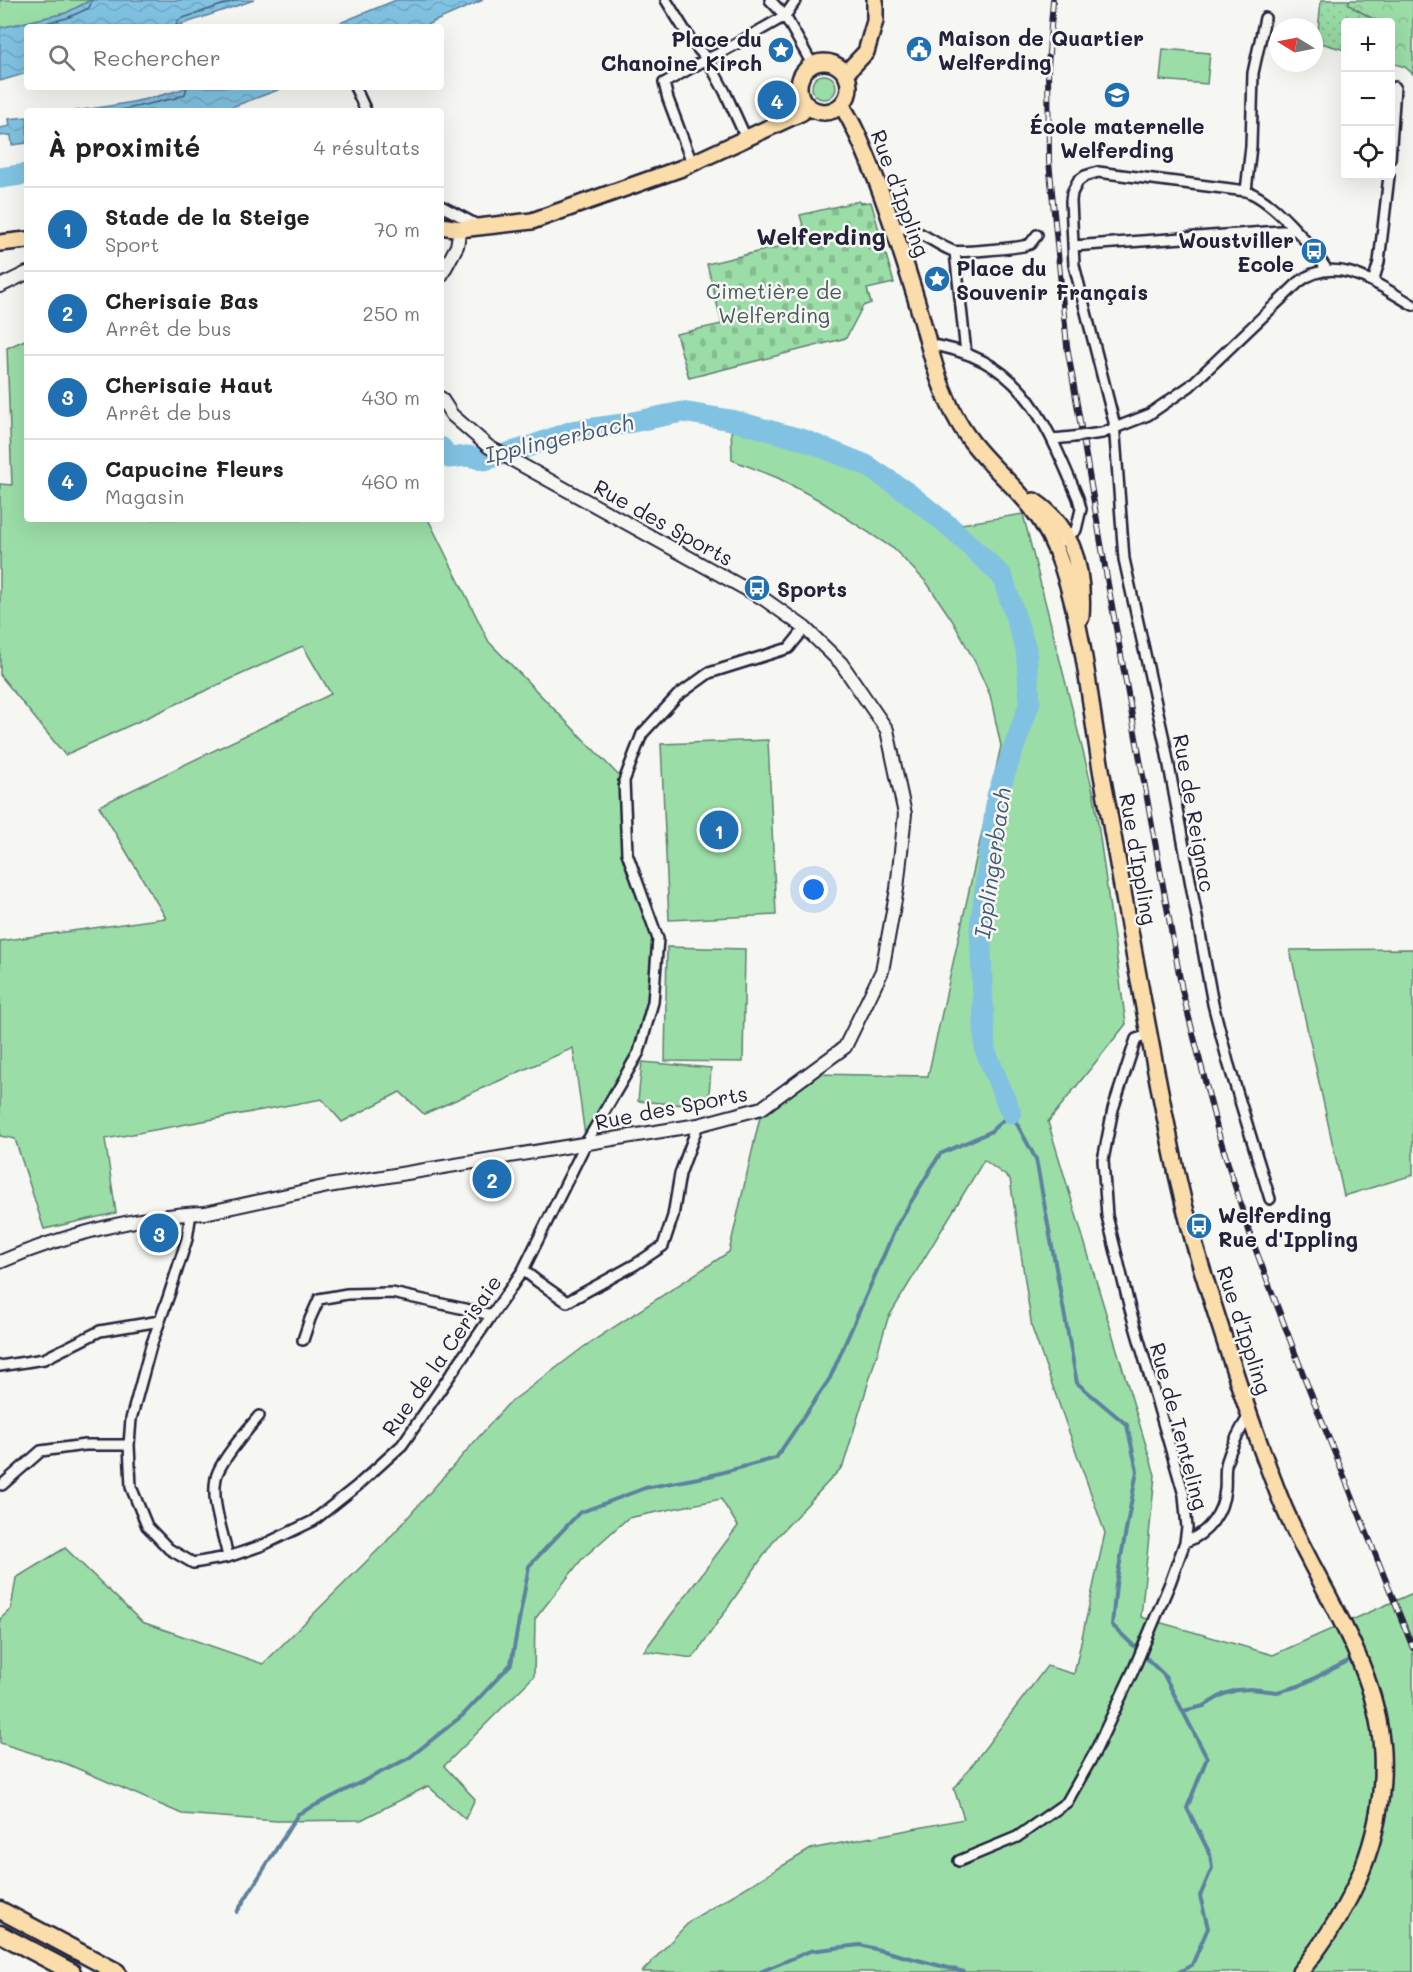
<!DOCTYPE html>
<html lang="fr">
<head>
<meta charset="utf-8">
<style>
	body { margin:0; font-family:Mali,sans-serif; background:#f6f6f6; color:#222 }
	.controls { position:absolute; right:18px; top:18px; display:grid; overflow:hidden; border-radius:6px; box-shadow:0 6px 24px #0002 }
	.controls button { width:54px; height:54px; display:grid; place-items:center; padding:0; border:0; border-bottom:2px solid #e0e0e0; background:#fff; color:#222; font:30px sans-serif }
	.compass { position:absolute; left:1269px; top:18px; width:54px; height:54px; border-radius:50%; background:#fff; box-shadow:0 6px 24px #0002; rotate:280deg }
	.you { position:absolute; left:814px; top:890px; width:21px; height:21px; margin:-15px; border:4px solid #fff; border-radius:50%; background:#1a73e8; box-shadow:0 0 0 9px #1a73e833 }
	.badge { display:grid; place-items:center; width:39px; height:39px; border-radius:50%; background:#1f6fb2; color:#fff; font-size:20px; font-weight:700 }
	.pin { position:absolute; translate:-50% -50%; border:3px solid #fff; box-shadow:0 2px 6px #0006 }
	.list { margin:0; padding:0; list-style:none }
	h2 { display:flex; justify-content:space-between; align-items:center; height:78px; margin:0; padding:0 24px; font-size:26px }
	h2 small { font-size:20px; font-weight:400; color:#767676 }
	.list li { display:grid; grid-template-columns:39px 1fr auto; gap:18px; align-items:center; box-sizing:border-box; height:84px; padding:0 24px; border-top:2px solid #e0e0e0 }
	.list b { display:block; font-size:22px; white-space:nowrap }
	.list p { margin:0; font-size:20px; white-space:nowrap; color:#767676 }
	.list em { font-size:20px; font-style:normal; color:#767676 }
	.icon { flex:none; width:33px; height:33px; fill:none; stroke:currentColor; stroke-width:2; stroke-linecap:round; stroke-linejoin:round }
	.map { position:relative; flex:none; width:1413px; height:1972px; overflow:hidden }
	.search { position:absolute; background:#fff; box-shadow:0 6px 24px #0002; left:24px; top:24px; width:420px; height:66px; display:flex; align-items:center; gap:15px; box-sizing:border-box; padding:0 21px; border-radius:6px; color:#767676; font-size:22px }
	.panel { position:absolute; background:#fff; box-shadow:0 6px 24px #0002; left:24px; top:108px; width:420px; height:414px; border-radius:6px }
	.map>svg:first-child { display:block }
	.grass { fill:#9bdda7; stroke:#5e8071; stroke-width:1.5 }
	.forest { fill:url(#forest-crowns); stroke:#5e8071; stroke-width:1.5 }
	.cemetery { fill:url(#cemetery-stones); stroke:#5e8071; stroke-width:1.5 }
	.garden { fill:url(#garden-dots); stroke:#5e8071; stroke-width:1.5 }
	.water { fill:url(#water-waves); stroke:#5b829f; stroke-width:1.5 }
	.lines { fill:none; stroke-linecap:round; stroke-linejoin:round }
	.shore { stroke:#48627e; stroke-width:1.5 }
	.stream { stroke:#5b829f; stroke-width:4 }
	.river { stroke:#81c2e2; stroke-width:21 }
	.minor-casing { stroke:#22223b; stroke-width:14 }
	.tertiary-casing { stroke:#22223b; stroke-width:16 }
	.primary-casing { stroke:#22223b; stroke-width:20 }
	.trunk-casing { stroke:#22223b; stroke-width:21 }
	.minor { stroke:#f6f6f2; stroke-width:9 }
	.tertiary { stroke:#f6f6f2; stroke-width:12 }
	.primary { stroke:#fbddab; stroke-width:15 }
	.trunk { stroke:#fbddab; stroke-width:16 }
	.rail-casing { stroke:#22223b; stroke-width:6 }
	.rail { stroke:#f6f6f2; stroke-width:4; stroke-dasharray:11; stroke-linecap:butt }
	.minor-bridge-casing { stroke:#22223b; stroke-width:14; stroke-linecap:butt }
	.minor-bridge { stroke:#f6f6f2; stroke-width:9 }
	.labels { text-anchor:middle; dominant-baseline:central; stroke-width:5; stroke-linejoin:round; paint-order:stroke }
	.poi-label { font-size:21px; font-weight:bold; fill:#22223b; stroke:#f6f6f2; text-anchor:start }
	.street-label { font-size:21px; fill:#22223b; stroke:#f6f6f2 }
	.park-label { font-size:21px; fill:#465a5b; stroke:#f6f6f2 }
	.water-label { font-size:22px; font-style:italic; fill:#435a75; stroke:#f6f6f2 }
	.quarter-label { font-size:24px; font-weight:bold; fill:#22223b; stroke:#f6f6f2 }
</style>
</head>
<body>
<div class="map">
<svg width="1413" height="1972" viewBox="0 0 1413 1972">
	<defs>
		<pattern id="forest-crowns" width="20" height="18" patternUnits="userSpaceOnUse" patternTransform="scale(1.5)"><rect width="20" height="18" fill="#9bdda7"/><path d="M2 6a3 3 0 1 1 6 0M12 15a3 3 0 1 1 6 0" fill="none" stroke="#85bd91"/></pattern>
		<pattern id="cemetery-stones" width="16" height="16" patternUnits="userSpaceOnUse" patternTransform="scale(1.5)"><rect width="16" height="16" fill="#9bdda7"/><path d="M2 7V4a2 2 0 0 1 4 0v3zM10 15v-3a2 2 0 0 1 4 0v3z" fill="#85bd91"/></pattern>
		<pattern id="garden-dots" width="8" height="8" patternUnits="userSpaceOnUse" patternTransform="scale(1.5)"><rect width="8" height="8" fill="#9bdda7"/><path d="M2 2h.1M6 6h.1" fill="none" stroke="#85bd91" stroke-width="1.8" stroke-linecap="round"/></pattern>
		<pattern id="water-waves" width="16" height="10" patternUnits="userSpaceOnUse" patternTransform="scale(1.5)"><rect width="16" height="10" fill="#81c2e2"/><path d="M0 5q4-4 8 0t8 0" fill="none" stroke="#6fa6c3"/></pattern>
	</defs>
	<rect width="100%" height="100%" fill="#f6f6f2"/>
	<filter id="ink" filterUnits="userSpaceOnUse"><feTurbulence type="fractalNoise" baseFrequency=".0167" numOctaves="2"/><feDisplacementMap in="SourceGraphic" scale="12" xChannelSelector="R" yChannelSelector="G"/><feConvolveMatrix kernelMatrix="1 2 1 2 8 2 1 2 1" color-interpolation-filters="sRGB"/></filter>
	<g filter="url(#ink)">
		<!-- grass -->
		<path class="grass" d="M0 0H91L66 13 0 28Z
			M1163 49 1210 53 1207 84 1160 80Z
			M812 87a12 12 0 1 1 24 0a12 12 0 1 1-24 0Z
			M27 339V519H428L489 642 624 781 627 853 658 939 653 1002 639 1052 586 1143 573 1048 424 1114 400 1092 342 1122 322 1099 105 1139 116 1213 44 1229 15 1139 0 1136V941L166 918 99 806 331 694 303 646 65 755 0 675V484L12 485 7 348Z
			M731 420 804 440 866 465 908 493 949 526 1023 514 1094 795 1126 1024 1048 1122 1155 1475 1141 1617 1273 1655 1413 1593V1972H642L691 1920 811 1849 964 1819 954 1789 1047 1666 1074 1674 1105 1533 1032 1328 1010 1179 984 1160 888 1318 843 1466 775 1539 693 1658 644 1651 738 1526 721 1499 628 1518 582 1559 535 1619 534 1676 444 1766 475 1799 465 1819 428 1786 361 1820 277 1821 182 1814 67 1764 0 1743V1619L11 1609 16 1578 65 1548 142 1622 263 1664 386 1542 507 1405 585 1346 729 1252 762 1108 809 1074 928 1076 1001 746 990 695 975 662 952 620 927 583 894 549 819 500 778 478 732 460Z
			M768 740 776 915 669 920 661 744Z
			M667 947 745 949 743 1062 665 1061Z
			M1413 949V1175L1344 1196 1290 950Z
			M642 1062 711 1068 708 1107 638 1101Z"/>
		<!-- forest -->
		<path class="forest" d="M1349 0H1413V74L1405 67 1391 63 1390 22H1378L1348 5Z"/>
		<!-- cemetery -->
		<path class="cemetery" d="M859 201 860 203 871 202 894 283 867 289 871 303 863 306 846 338 689 378 676 334 722 324 707 264 807 240 800 215Z"/>
		<!-- garden -->
		<path class="garden" d="M1321 0H1349V5L1378 22H1346L1345 50 1317 42Z"/>
		<!-- water -->
		<path class="water" d="M91 0H254L174 27H27V73L0 81V28L66 13Z
			M396 0H483L422 27H330Z
			M188 87H286L221 111H75C113 106 152 100 188 87Z
			M27 117V143L12 145 11 135 0 136V128L10 126 9 119Z"/>
		<g class="lines">
			<!-- shore -->
			<path class="shore" d="M30 27 67 18 89 8 92 0
				M176 27 177 22 180 19 237 0
				M117 111 176 98 185 94 187 87"/>
			<!-- stream -->
			<path class="stream" d="M1183 1711 1204 1706 1224 1694 1237 1690 1251 1689 1277 1692 1299 1686 1350 1660
				M237 1912 298 1814 409 1758 463 1715 511 1664 529 1566 579 1513 645 1488 709 1476 776 1458 830 1378 897 1225 940 1154 990 1132 1011 1113 1036 1159 1077 1383 1127 1425 1137 1471 1116 1584 1112 1625 1164 1675 1207 1758 1187 1808 1210 1854 1212 1868 1200 1896 1208 1928 1192 1965 1179 1972
				M760 1972 810 1951 860 1945 964 1972"/>
			<!-- river -->
			<path class="river" d="M0 178 27 174
				M441 447 449 458 468 456 485 460 528 447 572 431 623 424 682 412 731 420 804 440 866 465 908 493 949 526 1002 576 1026 649 1030 702 997 796 980 928 985 1050 1011 1113"/>
			<defs>
				<path id="minor" d="M666 0 692 42 707 59 725 92 746 138
					M770 0 785 16 812 64
					M355 87 366 111
					M1390 159 1395 87
					M692 163 668 99 664 83 707 59 722 52 785 16 796 0
					M1246 191 1251 146 1253 73 1265 18
					M441 206 479 226
					M893 228C915 224 933 244 953 251 961 253 1013 248 1023 246L1030 244 1037 235
					M1073 246 1294 230
					M955 252 966 353
					M1373 282 1379 262 1389 176
					M927 344C1023 358 1044 419 1078 498L1081 509 1076 530 1055 545
					M1102 433 1148 415 1190 386 1299 282C1337 252 1379 286 1413 305
					M1053 439 1073 437
					M1270 1199 1228 1062 1213 1004 1165 744 1124 559 1114 422 1074 265 1071 201 1072 193 1078 181 1085 176 1098 172 1246 191C1273 200 1311 245 1327 270
					M191 1213 187 1239 169 1295 151 1346 131 1419 129 1445 131 1487 147 1526 169 1549 193 1563 228 1557 263 1545 313 1521 357 1486 402 1445 523 1270 586 1143 639 1052 653 1002 658 939 627 853 624 781 642 734 677 696 709 673 789 648 805 628
					M523 1270 537 1281 567 1302 636 1264 663 1246 673 1216 680 1174 698 1125
					M303 1340 310 1319 319 1299 347 1294 392 1293 492 1315
					M0 1366 44 1359 100 1331 160 1321
					M2 1485 41 1451 85 1445H129
					M1185 1542C1208 1534 1223 1513 1225 1489 1226 1479 1224 1470 1227 1461 1232 1444 1241 1428 1250 1414
					M228 1557C223 1532 211 1503 216 1478 219 1462 248 1429 259 1416
					M959 1861 1017 1837 1067 1802 1094 1754 1133 1671 1170 1583 1185 1542 1187 1528 1184 1495 1130 1309 1107 1216 1103 1160 1113 1109 1136 1039 1149 1035"/>
				<path id="tertiary" d="M441 276 457 246 460 229
					M0 286 27 273
					M0 1262C60 1236 140 1215 205 1213L328 1186 698 1125 762 1108 845 1047 882 971 897 889 905 814 887 730 841 663 805 628 764 599 489 447 452 415 441 398"/>
				<path id="primary" d="M799 87a25 25 0 1 1 50 0a25 25 0 1 1-50 0Z
					M846 73 866 52 875 21V0
					M842 106C855 126 863 147 872 169 888 209 901 250 914 292 923 321 929 350 939 379 947 401 956 422 971 441 989 465 1013 484 1031 507 1046 526 1056 547 1063 569 1085 636 1090 706 1102 775 1120 874 1137 973 1156 1071 1169 1137 1181 1202 1201 1266 1226 1345 1251 1426 1282 1503 1316 1585 1377 1660 1382 1752 1386 1837 1352 1908 1300 1972
					M441 226 460 229 532 221 682 168 790 118 801 113 807 106
					M0 243 27 240
					M1034 501C1075 528 1084 572 1081 617"/>
				<path id="trunk" d="M0 1910 117 1972
					M0 1934 72 1972"/>
			</defs>
			<!-- minor casing -->
			<use href="#minor" class="minor-casing"/>
			<!-- tertiary casing -->
			<use href="#tertiary" class="tertiary-casing"/>
			<!-- primary casing -->
			<use href="#primary" class="primary-casing"/>
			<!-- trunk casing -->
			<use href="#trunk" class="trunk-casing"/>
			<!-- minor -->
			<use href="#minor" class="minor"/>
			<!-- tertiary -->
			<use href="#tertiary" class="tertiary"/>
			<!-- primary -->
			<use href="#primary" class="primary"/>
			<!-- trunk -->
			<use href="#trunk" class="trunk"/>
			<defs>
				<path id="rail" d="M1053 0 1048 66 1049 161 1067 346 1108 584 1182 990 1218 1132 1252 1240 1305 1379 1413 1648"/>
			</defs>
			<!-- rail casing -->
			<use href="#rail" class="rail-casing"/>
			<!-- rail -->
			<use href="#rail" class="rail"/>
			<defs>
				<path id="minor-bridge" d="M1073 437 1102 433"/>
			</defs>
			<!-- minor-bridge casing -->
			<use href="#minor-bridge" class="minor-bridge-casing"/>
			<!-- minor-bridge -->
			<use href="#minor-bridge" class="minor-bridge"/>
		</g>
	</g>
	<!-- icons -->
	<defs>
		<symbol id="civic-disc" viewBox="-11 -11 22 22"><circle r="9.5" fill="#1f6fb2" stroke="#f6f6f2"/><path d="M-.6-6.5H3V-4.5H.6V-3L4-1V1h2V6H-6V1h2V-1L-.6-3ZM-1.2 2.5V6h2.4V2.5Z" fill="#fff"/></symbol>
		<symbol id="sight-disc" viewBox="-11 -11 22 22"><circle r="9.5" fill="#1f6fb2" stroke="#f6f6f2"/><path d="M0-6L1.8-2.2L6-1.7L2.9 1.2L3.7 5.4L0 3.3L-3.7 5.4L-2.9 1.2L-6-1.7L-1.8-2.2Z" fill="#fff"/></symbol>
		<symbol id="school-disc" viewBox="-11 -11 22 22"><circle r="9.5" fill="#1f6fb2" stroke="#f6f6f2"/><path d="M0-5L7-2L0 1L-7-2ZM-4 1L0 2.5L4 1V4Q0 6-4 4Z" fill="#fff"/></symbol>
		<symbol id="bus-disc" viewBox="-11 -11 22 22"><circle r="9.5" fill="#1f6fb2" stroke="#f6f6f2"/><path d="M-5-6H5V4H4V6H2V4H-2V6H-4V4H-5ZM-3.5-4V0h7V-4ZM-3.5 1.2v1.5H-2V1.2ZM2 1.2v1.5H3.5V1.2Z" fill="#fff"/></symbol>
	</defs>
	<g fill-rule="evenodd">
		<use href="#civic-disc" x="904" y="34" width="30" height="30"/>
		<use href="#sight-disc" x="766" y="35" width="30" height="30"/>
		<use href="#school-disc" x="1102" y="80" width="30" height="30"/>
		<use href="#bus-disc" x="1299" y="236" width="30" height="30"/>
		<use href="#sight-disc" x="922" y="264" width="30" height="30"/>
		<use href="#bus-disc" x="742" y="573" width="30" height="30"/>
		<use href="#bus-disc" x="1184" y="1211" width="30" height="30"/>
	</g>
	<g class="labels">
		<!-- poi labels -->
		<g class="poi-label">
			<text x="938" y="37">Maison de Quartier<tspan x="938" dy="24">Welferding</tspan></text>
			<text x="762" y="38" text-anchor="end">Place du<tspan x="762" dy="24">Chanoine Kirch</tspan></text>
			<text x="1117" y="125" text-anchor="middle">École maternelle<tspan x="1117" dy="24">Welferding</tspan></text>
			<text x="1294" y="239" text-anchor="end">Woustviller<tspan x="1294" dy="24">Ecole</tspan></text>
			<text x="956" y="267">Place du<tspan x="956" dy="24">Souvenir Français</tspan></text>
			<text x="777" y="588">Sports</text>
			<text x="1218" y="1214">Welferding<tspan x="1218" dy="24">Rue d'Ippling</tspan></text>
		</g>
		<!-- street labels -->
		<g class="street-label">
			<text transform="translate(901 193) rotate(70)">Rue d'Ippling</text>
			<text transform="translate(664 522) rotate(29)">Rue des Sports</text>
			<text transform="translate(1195 813) rotate(80)">Rue de Reignac</text>
			<text transform="translate(1139 859) rotate(80)">Rue d'Ippling</text>
			<text transform="translate(671 1107) rotate(-11)">Rue des Sports</text>
			<text transform="translate(1245 1330) rotate(72)">Rue d'Ippling</text>
			<text transform="translate(441 1355) rotate(-55)">Rue de la Cerisaie</text>
			<text transform="translate(1180 1426) rotate(75)">Rue de Tenteling</text>
		</g>
		<!-- park labels -->
		<g class="park-label">
			<text x="774" y="290">Cimetière de<tspan x="774" dy="24">Welferding</tspan></text>
		</g>
		<!-- water labels -->
		<g class="water-label">
			<text transform="translate(559 438) rotate(-13)">Ipplingerbach</text>
			<text transform="translate(992 863) rotate(-82)">Ipplingerbach</text>
		</g>
		<!-- quarter labels -->
		<g class="quarter-label">
			<text x="821" y="235">Welferding</text>
		</g>
	</g>
</svg>
<div class="controls">
<button>+</button>
<button>−</button>
<button><svg class="icon" aria-label="locate" viewBox="0 0 24 24"><circle cx="12" cy="12" r="6"/><path d="M12 2v4M12 18v4M2 12h4M18 12h4"/></svg></button>
</div>
<svg class="compass" viewBox="-18 -18 36 36"><path d="M0-13l5 13h-10z" fill="#e53935"/><path d="M0 13l5-13h-10z" fill="#767676"/></svg>
<div class="you"></div>
<div class="pin badge" style="left:719px;top:830px">1</div>
<div class="pin badge" style="left:492px;top:1179px">2</div>
<div class="pin badge" style="left:159px;top:1233px">3</div>
<div class="pin badge" style="left:777px;top:100px">4</div>
<div class="search"><svg class="icon" aria-label="search" viewBox="0 0 24 24"><circle cx="10" cy="10" r="6"/><path d="M15 15l6 6"/></svg>Rechercher</div>
<section class="panel">
<h2>À proximité<small>4 résultats</small></h2>
<ul class="list">
<li><span class="badge">1</span><div><b>Stade de la Steige</b><p>Sport</p></div><em>70 m</em></li>
<li><span class="badge">2</span><div><b>Cherisaie Bas</b><p>Arrêt de bus</p></div><em>250 m</em></li>
<li><span class="badge">3</span><div><b>Cherisaie Haut</b><p>Arrêt de bus</p></div><em>430 m</em></li>
<li><span class="badge">4</span><div><b>Capucine Fleurs</b><p>Magasin</p></div><em>460 m</em></li>
</ul>
</section>
</div>
</body>
</html>
